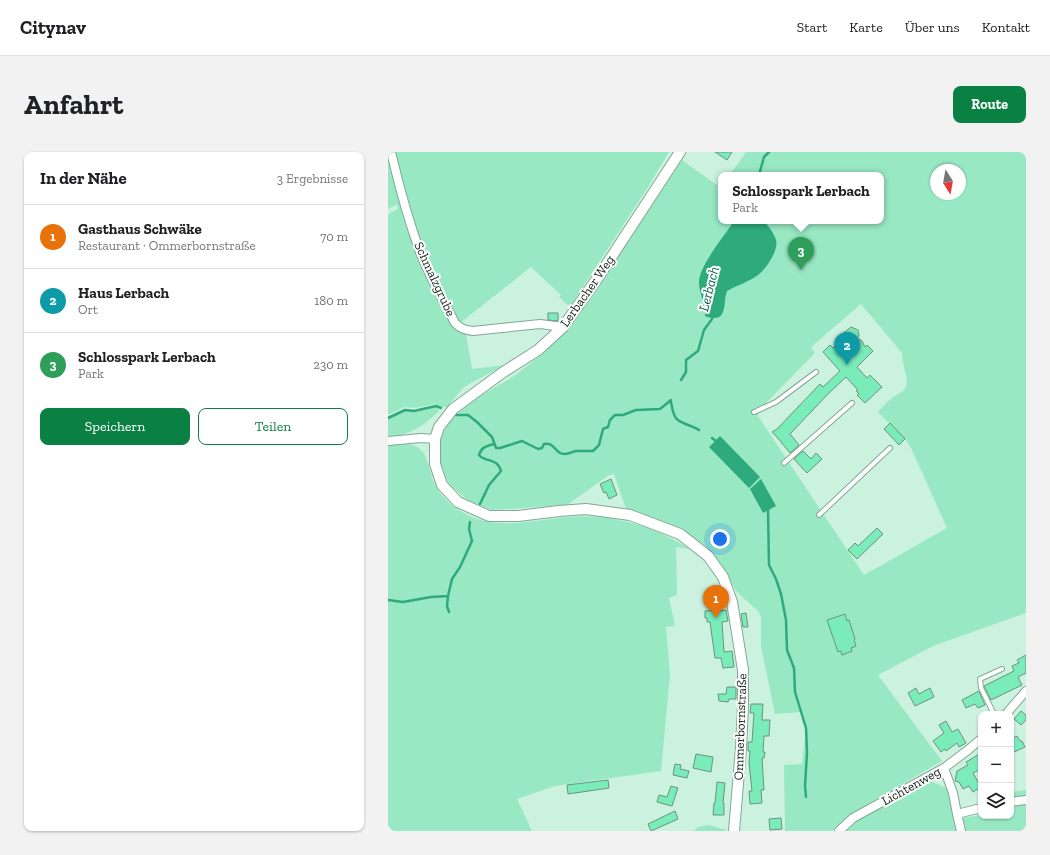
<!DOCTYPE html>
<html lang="de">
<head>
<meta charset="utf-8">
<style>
	body { margin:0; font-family:"Zilla Slab",serif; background:#f2f2f2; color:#202124 }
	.controls { position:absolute; right:12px; bottom:12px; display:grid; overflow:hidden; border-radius:8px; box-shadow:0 1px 3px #0004 }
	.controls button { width:36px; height:36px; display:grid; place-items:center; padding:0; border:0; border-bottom:1px solid #e0e0e0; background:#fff; color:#202124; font:20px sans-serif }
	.compass { position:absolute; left:542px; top:12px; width:36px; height:36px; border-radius:50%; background:#fff; box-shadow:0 1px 3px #0004; rotate:169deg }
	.you { position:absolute; left:332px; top:387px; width:14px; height:14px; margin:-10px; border:3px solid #fff; border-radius:50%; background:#1a73e8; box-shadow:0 0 0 6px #1a73e833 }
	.badge { display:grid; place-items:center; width:26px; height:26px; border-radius:50%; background:#0b8043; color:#fff; font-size:13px; font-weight:700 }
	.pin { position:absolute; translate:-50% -33px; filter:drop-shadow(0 1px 2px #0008) }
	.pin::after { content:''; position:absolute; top:21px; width:14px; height:12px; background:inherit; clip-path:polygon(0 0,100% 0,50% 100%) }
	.popup { position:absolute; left:330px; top:20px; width:166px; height:52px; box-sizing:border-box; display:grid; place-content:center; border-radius:8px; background:#fff; filter:drop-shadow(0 1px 3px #0005); font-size:13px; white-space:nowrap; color:#757577 }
	.popup b { font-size:15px; color:#202124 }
	.popup::after { content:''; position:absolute; left:50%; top:100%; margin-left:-8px; border:8px solid transparent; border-top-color:#fff }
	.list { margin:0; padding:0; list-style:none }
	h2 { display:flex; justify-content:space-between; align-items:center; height:52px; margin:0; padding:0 16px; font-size:17px }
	h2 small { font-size:13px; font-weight:400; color:#757577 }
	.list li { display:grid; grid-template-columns:26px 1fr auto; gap:12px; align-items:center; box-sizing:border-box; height:64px; padding:0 16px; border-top:1px solid #e0e0e0 }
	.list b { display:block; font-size:15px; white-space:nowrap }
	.list p { margin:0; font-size:13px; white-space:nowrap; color:#757577 }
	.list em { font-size:13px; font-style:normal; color:#757577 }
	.actions { display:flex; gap:8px; padding:12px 16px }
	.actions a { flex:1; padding:9px 0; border:1px solid #0b8043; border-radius:8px; text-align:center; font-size:14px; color:#0b8043 }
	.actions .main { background:#0b8043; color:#fff }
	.icon { flex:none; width:22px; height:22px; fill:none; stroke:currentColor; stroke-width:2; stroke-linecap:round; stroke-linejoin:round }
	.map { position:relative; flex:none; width:638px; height:679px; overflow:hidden; border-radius:8px }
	header { display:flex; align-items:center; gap:24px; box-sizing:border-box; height:56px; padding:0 20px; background:#fff; border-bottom:1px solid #e0e0e0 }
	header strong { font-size:19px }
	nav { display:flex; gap:22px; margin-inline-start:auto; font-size:14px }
	.intro { display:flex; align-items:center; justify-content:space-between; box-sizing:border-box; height:96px; padding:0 24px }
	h1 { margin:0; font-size:28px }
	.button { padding:10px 18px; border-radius:8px; background:#0b8043; color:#fff; font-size:14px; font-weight:700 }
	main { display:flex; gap:24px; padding:0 24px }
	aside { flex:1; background:#fff; border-radius:8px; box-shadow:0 1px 3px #0004 }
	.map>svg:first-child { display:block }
	.green { fill:#98e8c3; fill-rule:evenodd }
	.water { fill:#2eaa7c }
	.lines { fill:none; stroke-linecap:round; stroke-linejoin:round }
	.stream { stroke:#2eaa7c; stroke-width:2.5 }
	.building { fill:#79ecba; stroke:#6e9280 }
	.service-casing { stroke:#84a896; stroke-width:6 }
	.minor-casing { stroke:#84a896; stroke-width:10 }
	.tertiary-casing { stroke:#84a896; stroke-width:12 }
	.service { stroke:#fff; stroke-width:4 }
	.minor { stroke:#fff; stroke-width:8 }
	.tertiary { stroke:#fff; stroke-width:10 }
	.labels { text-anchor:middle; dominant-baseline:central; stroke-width:4; stroke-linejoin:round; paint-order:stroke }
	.street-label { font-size:13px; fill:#122019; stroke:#fff }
	.water-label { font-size:14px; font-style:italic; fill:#076646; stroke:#fff }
</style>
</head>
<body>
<header>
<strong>Citynav</strong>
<nav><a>Start</a><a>Karte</a><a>Über uns</a><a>Kontakt</a></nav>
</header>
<div class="intro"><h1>Anfahrt</h1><a class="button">Route</a></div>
<main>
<aside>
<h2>In der Nähe<small>3 Ergebnisse</small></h2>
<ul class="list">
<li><span class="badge" style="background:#e8710a">1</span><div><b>Gasthaus Schwäke</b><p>Restaurant · Ommerbornstraße</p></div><em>70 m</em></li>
<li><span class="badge" style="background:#0f9aa8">2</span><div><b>Haus Lerbach</b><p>Ort</p></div><em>180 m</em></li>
<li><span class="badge" style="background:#2e9e5b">3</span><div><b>Schlosspark Lerbach</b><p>Park</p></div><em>230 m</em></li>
</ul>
<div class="actions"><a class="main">Speichern</a><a>Teilen</a></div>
</aside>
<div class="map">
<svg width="638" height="679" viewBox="0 0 638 679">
	<rect width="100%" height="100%" fill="#cbf2de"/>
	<!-- green -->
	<path class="green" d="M4 0H281L260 35 182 155 171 145 173 143 143 115 72 171 68 166 34 98Z
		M358 0H638V461L545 494 490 523 554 609 460 664 444 679H397L396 613 414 612 418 578 414 560 387 562 373 494V465L370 459 348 439 335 415 319 395 287 374 238 357 226 322 221 323 179 353 104 358 80 348 61 333 53 311V285L63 267 89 246 126 224 157 200 194 158 294 8 333 36V69H493V23H342ZM548 18H572V42H548ZM473 152 514 201C514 211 518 219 519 229 519 240 511 241 504 246 499 250 494 255 490 260L517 287 523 296 559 376 476 423 370 264 372 257 427 201 423 195Z
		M0 5H1L14 56 66 174 71 179 78 182 84 217 117 213 81 232 75 236 59 255H54L47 252 27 256 16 255 0 263V62L10 57 9 52 0 57Z
		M46 254 52 256H50L51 259C37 273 21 283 0 286V266L16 258 28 259Z
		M18 289V292C43 293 39 319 48 335 56 348 67 357 80 363 111 379 149 367 182 365 221 361 269 375 301 397L288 395 289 443 281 446 287 474 278 475 282 523 273 619 167 634 129 647 144 679H0V292Z
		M540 628 560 637 570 679H458L473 666Z
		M638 638V679H577L574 666 593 663 623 664V640Z
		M321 673 338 678V679H306L310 675Z"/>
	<!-- water -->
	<path class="water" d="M346 69H376C381 75 386 81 388 88 391 98 378 117 370 123 361 130 349 133 339 139 336 146 338 155 334 162 331 168 321 166 317 164 318 152 311 142 311 130 311 114 337 83 346 69Z
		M332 284 372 325 361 336 321 295Z
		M373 327 388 354 375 361 362 337Z"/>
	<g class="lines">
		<!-- stream -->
		<path class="stream" d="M371 23 376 5 381 0
			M293 228 298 220V208L310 199 316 178 324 167V163
			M283 250C284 255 285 265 290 268 295 272 305 274 311 278
			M68 263H80L89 270 104 285 108 296H112L134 289 150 297 154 296 156 292C164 290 166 297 172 301 178 304 183 300 188 299 194 299 199 299 205 299L211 293 215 277 220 275 222 268 227 263H235L248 258 272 257 283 248
			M0 266 17 258 26 259 48 254 53 256
			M324 286 329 290
			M92 352 101 333 113 319C109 305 98 311 91 303 93 295 99 294 106 292
			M380 356 381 413 388 427 393 442 398 468 399 498 406 516 407 540 418 576 419 601 417 634 418 645
			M60 444 59 454 61 460
			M0 448 15 450 43 445 60 444 64 427 72 415 84 389 81 377 82 370"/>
	</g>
	<!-- building -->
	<path class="building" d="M327 0H344L339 8Z
		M160 161H170V169L160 168Z
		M463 175 470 178 471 184 469 186 474 189 477 195 479 193 485 199 469 215 479 226 482 223 494 235 477 251 469 243 471 242 468 239 470 238 458 225 441 241 402 282 411 293 402 301 388 284 384 280 389 277 432 232 435 235 452 219 435 200 442 193 445 196 455 186 453 183Z
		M502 271 517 287 511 293 496 277Z
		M415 299 423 307 428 301 434 307 419 321 406 307Z
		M223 327 229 343 221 347 218 340 216 341 212 332Z
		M489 376 495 382 469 407 460 398 467 391 470 394Z
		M325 455H331L332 459 338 458 340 469 334 470 336 500 344 499 346 515 335 516 333 506H327L322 470H319V466H317V459L325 458Z
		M358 461 360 475H355L353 462Z
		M457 462 459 469 461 468 467 487 466 488 468 494 463 496 464 499 454 503 453 499 450 500 439 468Z
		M638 503V521L630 525 634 533 603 548 596 534 626 519 624 514 631 511 629 508Z
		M339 535H348V547H341L340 550 331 549 330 542H338Z
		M528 536 531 542 542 536 546 545 527 554 520 541Z
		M591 539 597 553 590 556 587 552 578 556 574 548Z
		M363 552H375L374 568H382L381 584H376L375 600H377L376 606H374L376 638H373L374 651 362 652 361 639H364L361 611 362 599H360V590H364L366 561H362Z
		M633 559 638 563V568L633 573 626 567Z
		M558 569 564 580 570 577 578 591 571 595 569 591 558 599 557 597 553 600 545 589 556 581 551 573Z
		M629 584 632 589H634L637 595 626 600 623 595V587Z
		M593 601V617L585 621 593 635 585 640 581 634 575 637 571 630 567 629 569 619 580 613 578 610Z
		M308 602 325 605 323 620 305 616Z
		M287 612 293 613 292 617 301 619 299 626 285 623Z
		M220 628 221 636 180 642 179 633Z
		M329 630 337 631 335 651H336V663H325L326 651H327Z
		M283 634 290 636 284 654 269 650 271 643 279 645Z
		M287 659 290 667 263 679 260 672Z
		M393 666 394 677 382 678 381 667Z"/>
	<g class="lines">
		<defs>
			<path id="service" d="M366 260 388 250 428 220
				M396 311 464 251
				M431 363 502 296
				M606 562 593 536 592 527 614 517"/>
			<path id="minor" d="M3 0C11 34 20 67 32 100 41 124 55 147 67 171 73 177 77 178 85 179L152 172 175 175
				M0 289 33 286 47 287
				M618 562 638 539
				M556 616 565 641 569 662 593 656
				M623 650 638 648
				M569 662 573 679
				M451 679 465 666 556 616 580 598 593 587"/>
			<path id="tertiary" d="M292 0 211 124 175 175 150 198 114 221 65 257 51 275 47 287V312L54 333 70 350 101 364H130L171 359 198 357 242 363 292 382 320 404 335 425 344 450 355 518V555L353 596 346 679"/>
		</defs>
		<!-- service casing -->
		<use href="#service" class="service-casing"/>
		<!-- minor casing -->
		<use href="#minor" class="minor-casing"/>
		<!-- tertiary casing -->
		<use href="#tertiary" class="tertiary-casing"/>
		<!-- service -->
		<use href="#service" class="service"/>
		<!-- minor -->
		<use href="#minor" class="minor"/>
		<!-- tertiary -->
		<use href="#tertiary" class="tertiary"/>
	</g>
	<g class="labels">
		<!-- street labels -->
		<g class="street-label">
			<text transform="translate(47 127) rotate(65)">Schmalzgrube</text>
			<text transform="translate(199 139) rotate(-55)">Lerbacher Weg</text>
			<text transform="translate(352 575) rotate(-88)">Ommerbornstraße</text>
			<text transform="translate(523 634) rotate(-29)">Lichtenweg</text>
		</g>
		<!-- water labels -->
		<g class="water-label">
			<text transform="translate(321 137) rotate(-76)">Lerbach</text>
		</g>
	</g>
</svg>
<div class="controls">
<button>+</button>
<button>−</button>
<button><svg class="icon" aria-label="layers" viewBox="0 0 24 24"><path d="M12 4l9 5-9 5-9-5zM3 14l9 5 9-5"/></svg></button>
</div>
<svg class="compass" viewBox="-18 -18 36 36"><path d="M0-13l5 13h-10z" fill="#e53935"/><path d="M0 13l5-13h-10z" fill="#757577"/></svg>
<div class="you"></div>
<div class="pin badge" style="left:328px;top:466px;background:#e8710a">1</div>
<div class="pin badge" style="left:459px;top:213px;background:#0f9aa8">2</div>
<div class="pin badge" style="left:413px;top:118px;background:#2e9e5b">3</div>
<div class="popup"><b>Schlosspark Lerbach</b>Park</div>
</div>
</main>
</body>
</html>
